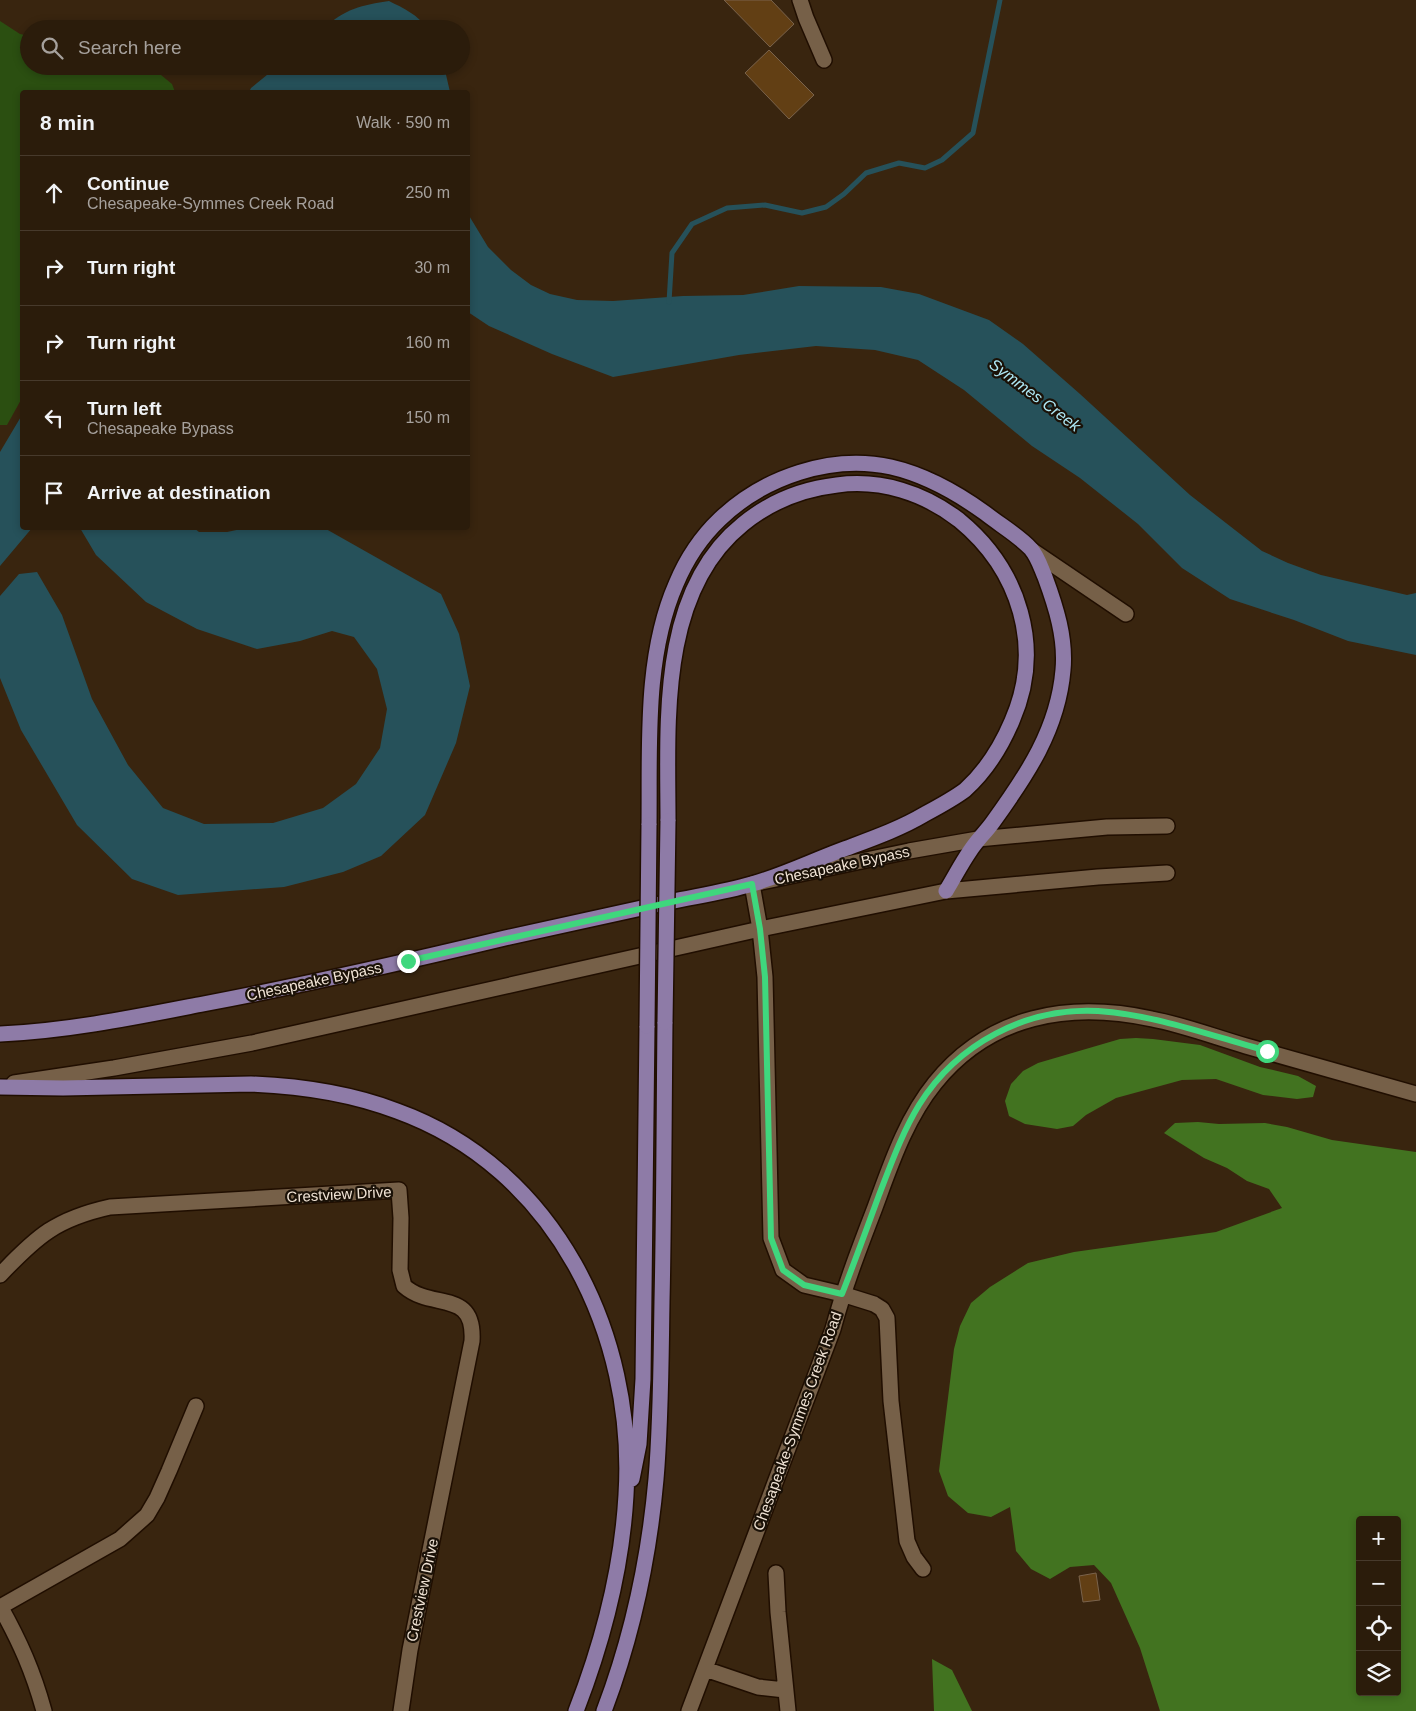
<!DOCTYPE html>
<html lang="en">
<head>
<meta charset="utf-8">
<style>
	body { margin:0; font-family:Arial,sans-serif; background:#372919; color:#f1f3f6 }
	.controls { position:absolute; right:15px; bottom:15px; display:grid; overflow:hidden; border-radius:5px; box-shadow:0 2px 8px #0003 }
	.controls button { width:45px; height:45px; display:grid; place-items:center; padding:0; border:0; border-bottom:1px solid #473a2c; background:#2b1c0b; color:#f1f3f6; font:25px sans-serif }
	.stop { position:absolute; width:15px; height:15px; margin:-11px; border:4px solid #3fd77d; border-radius:50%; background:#fff }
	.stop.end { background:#3fd77d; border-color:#fff; box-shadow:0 1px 5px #0008 }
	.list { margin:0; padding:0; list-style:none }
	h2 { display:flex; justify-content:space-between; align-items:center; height:65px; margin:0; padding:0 20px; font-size:21px }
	h2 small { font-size:16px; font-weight:400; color:#a6a19d }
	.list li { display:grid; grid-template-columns:32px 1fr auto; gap:15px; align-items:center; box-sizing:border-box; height:75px; padding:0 20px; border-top:1px solid #473a2c }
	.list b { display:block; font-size:19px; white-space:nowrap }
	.list p { margin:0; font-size:16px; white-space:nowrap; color:#a6a19d }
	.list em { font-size:16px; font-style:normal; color:#a6a19d }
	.icon { flex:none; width:28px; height:28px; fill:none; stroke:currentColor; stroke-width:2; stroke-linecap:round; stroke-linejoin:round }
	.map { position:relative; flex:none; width:1416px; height:1711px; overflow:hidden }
	.search { position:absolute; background:#2b1c0b; box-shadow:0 2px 8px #0003; left:20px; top:20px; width:450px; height:55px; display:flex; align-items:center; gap:12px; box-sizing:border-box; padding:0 18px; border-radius:28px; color:#a6a19d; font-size:19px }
	.panel { position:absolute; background:#2b1c0b; box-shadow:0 2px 8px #0003; left:20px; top:90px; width:450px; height:440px; border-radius:5px }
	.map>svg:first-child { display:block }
	.green { fill:#2b4f11 }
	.forest { fill:#427320; fill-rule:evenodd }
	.water { fill:#26515a }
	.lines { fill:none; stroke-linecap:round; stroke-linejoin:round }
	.stream { stroke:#26515a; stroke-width:5 }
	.building { fill:#623f14; stroke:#7a634c }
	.minor-casing { stroke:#200e00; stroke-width:18 }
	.major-casing { stroke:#200e00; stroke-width:18 }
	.minor { stroke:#766048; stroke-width:15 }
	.major { stroke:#8e7ba7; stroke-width:15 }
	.major-bridge-casing { stroke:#200e00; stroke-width:18; stroke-linecap:butt }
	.major-bridge { stroke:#8e7ba7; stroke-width:15 }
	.route { stroke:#3fd77d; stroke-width:6 }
	.labels { text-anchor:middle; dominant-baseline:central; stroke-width:4.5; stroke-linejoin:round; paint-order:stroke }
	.street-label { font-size:15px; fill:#f0e3d5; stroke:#1a1107 }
	.water-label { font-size:16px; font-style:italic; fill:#aee8f5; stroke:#1a1107 }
</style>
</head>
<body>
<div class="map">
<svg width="1416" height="1711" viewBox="0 0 1416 1711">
	<rect width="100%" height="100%" fill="#39250f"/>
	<!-- green -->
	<path class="green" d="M0 21 20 34 29 36V66H150L172 84 175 92H22V398L7 425H0Z"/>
	<!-- forest -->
	<path class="forest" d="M1136 1038 1153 1039 1200 1045 1260 1067 1298 1076 1316 1086 1313 1097 1297 1099 1263 1095 1216 1079 1182 1080 1116 1098 1086 1115 1073 1126 1057 1129 1025 1124 1009 1116 1005 1101 1011 1084 1023 1071 1038 1063 1120 1039Z
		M1198 1122 1219 1124 1265 1123 1287 1127 1332 1140 1416 1152V1711H1160L1140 1648 1111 1583 1094 1565 1070 1567 1050 1579 1031 1569 1016 1551 1010 1507 991 1517 968 1513 948 1496 939 1471 954 1349 960 1326 971 1303 990 1287 1028 1263 1074 1252 1216 1232 1282 1208 1269 1189 1247 1181 1227 1168 1204 1158 1164 1133 1175 1123ZM1360 1520H1397V1692H1360Z
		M932 1659 952 1670 972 1711H934Z"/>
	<!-- water -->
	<path class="water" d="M389 1C403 8 419 15 427 29H324C343 9 363 5 389 1Z
		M278 66H444L450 92H249L251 88Z
		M468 214 488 247 511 270 531 285 550 294 577 300 613 301 683 296 743 295 799 286 881 287 919 294 989 320 1023 344 1080 394 1190 495 1262 551 1288 563 1321 575 1407 595 1416 593V655L1348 641 1294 620 1230 599 1182 568 1138 524 1080 478 1032 446 964 390 918 360 875 350 816 346 739 355 613 377 552 354 489 326 468 312Z
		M22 415V528H32L0 566V452Z
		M80 528H194L199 532H227L246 528H318L326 529 441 594 459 634 470 686 456 743 425 815 381 856 343 872 284 887 178 895 132 879 77 825 21 730 0 678V596L19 574 37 572 62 615 92 699 128 765 163 808 204 824 273 823 323 808 356 784 380 748 387 709 377 669 354 637 332 631 300 641 257 649 197 629 146 602 96 555Z"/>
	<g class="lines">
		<!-- stream -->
		<path class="stream" d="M669 302 672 253 692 224 727 208 765 205 802 213 826 207 844 194 866 173 899 163 925 168 942 160 973 133 1000 0"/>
	</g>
	<!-- building -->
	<path class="building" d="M724 0H771L794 24 770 47Z
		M769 50 814 95 789 119 745 73Z
		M1096 1573 1100 1600 1083 1602 1079 1576Z"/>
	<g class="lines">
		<defs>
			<path id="minor" d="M800 0 806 18 824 60
				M1033 551 1126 614
				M14 1083 114 1068 252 1043 760 929 946 891 1098 877 1167 873
				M0 1275C37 1236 56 1219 110 1207L399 1190 401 1218 400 1270 404 1286C432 1311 475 1288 472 1341L410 1650 401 1711
				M923 1569 914 1557 907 1541 891 1401 887 1318 882 1309 874 1304 842 1294 804 1285 783 1270 771 1238 765 977 760 929 752 884 909 851 978 839 1107 827 1167 826
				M776 1573 778 1612 788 1711
				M0 1606C20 1642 33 1671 44 1711
				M0 1607 120 1539 147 1515 157 1498 169 1471 196 1406
				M705 1669 758 1687 785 1690
				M689 1711 833 1329C844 1288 859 1249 874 1210 890 1167 905 1120 935 1083 990 1015 1069 1001 1152 1019 1183 1025 1215 1037 1246 1046 1303 1062 1359 1078 1416 1094"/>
			<path id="major" d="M649 825C650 747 644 657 676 584 686 560 701 537 720 519 764 477 831 454 891 467 926 475 956 492 985 513 1000 525 1018 535 1031 549 1038 557 1041 568 1045 577 1056 607 1066 638 1063 670 1058 729 1027 775 993 822 986 832 977 840 970 851 961 864 954 878 946 891
				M0 1034C68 1031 136 1017 203 1004 304 985 405 962 505 938 560 926 614 914 669 902 697 896 725 892 752 884 781 876 810 862 839 851 868 840 898 830 925 814 938 807 953 799 965 790 986 771 1001 747 1012 721 1044 648 1020 570 959 520 924 493 881 479 837 485 802 489 770 502 743 524 658 592 668 723 668 821
				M0 1087 63 1088 251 1084C301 1086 350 1093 397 1111 555 1168 636 1334 626 1495 622 1567 602 1644 576 1711
				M632 1479 639 1444 643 1379 647 1026
				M604 1711C632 1637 649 1558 656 1479 661 1421 661 1361 662 1302 664 1209 664 1116 665 1022"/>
		</defs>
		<!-- minor casing -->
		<use href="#minor" class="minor-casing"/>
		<!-- major casing -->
		<use href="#major" class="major-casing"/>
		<!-- minor -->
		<use href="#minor" class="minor"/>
		<!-- major -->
		<use href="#major" class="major"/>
		<defs>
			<path id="major-bridge" d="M665 1022 668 821
				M647 1026 649 825"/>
		</defs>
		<!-- major-bridge casing -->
		<use href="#major-bridge" class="major-bridge-casing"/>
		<!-- major-bridge -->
		<use href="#major-bridge" class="major-bridge"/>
	</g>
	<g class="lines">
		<!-- route -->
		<path class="route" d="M408 961 752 884 760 929 765 977 771 1238 783 1270 804 1285 842 1294C855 1261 867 1228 879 1195 891 1164 902 1133 919 1105 957 1044 1026 1007 1098 1011 1156 1015 1212 1036 1267 1051"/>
	</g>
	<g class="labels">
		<!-- street labels -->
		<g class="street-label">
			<text transform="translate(842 865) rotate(-12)">Chesapeake Bypass</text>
			<text transform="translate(314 981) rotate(-12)">Chesapeake Bypass</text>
			<text transform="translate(339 1194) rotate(-3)">Crestview Drive</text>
			<text transform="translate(797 1421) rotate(-70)">Chesapeake-Symmes Creek Road</text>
			<text transform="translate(422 1590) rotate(-78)">Crestview Drive</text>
		</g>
		<!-- water labels -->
		<g class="water-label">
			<text transform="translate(1035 395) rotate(37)">Symmes Creek</text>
		</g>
	</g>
</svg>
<div class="controls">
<button>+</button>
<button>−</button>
<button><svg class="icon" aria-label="locate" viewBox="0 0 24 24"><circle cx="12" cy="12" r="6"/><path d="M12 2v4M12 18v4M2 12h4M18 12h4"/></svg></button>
<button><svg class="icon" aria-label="layers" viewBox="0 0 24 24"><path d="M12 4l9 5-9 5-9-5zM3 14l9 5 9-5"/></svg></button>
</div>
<div class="stop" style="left:1267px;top:1051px"></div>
<div class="stop end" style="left:408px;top:961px"></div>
<div class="search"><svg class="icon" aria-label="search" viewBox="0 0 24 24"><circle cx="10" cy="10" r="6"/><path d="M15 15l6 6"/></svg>Search here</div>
<section class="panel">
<h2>8 min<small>Walk · 590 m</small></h2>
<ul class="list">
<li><svg class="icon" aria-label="ahead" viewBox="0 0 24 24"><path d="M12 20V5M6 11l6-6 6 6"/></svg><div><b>Continue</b><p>Chesapeake-Symmes Creek Road</p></div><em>250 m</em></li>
<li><svg class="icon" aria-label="right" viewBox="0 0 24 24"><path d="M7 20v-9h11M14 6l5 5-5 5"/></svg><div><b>Turn right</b></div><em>30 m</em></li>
<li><svg class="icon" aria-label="right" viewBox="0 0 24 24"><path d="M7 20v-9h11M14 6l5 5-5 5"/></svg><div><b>Turn right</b></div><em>160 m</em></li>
<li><svg class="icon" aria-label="left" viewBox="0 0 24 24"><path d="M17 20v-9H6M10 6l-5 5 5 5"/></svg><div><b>Turn left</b><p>Chesapeake Bypass</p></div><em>150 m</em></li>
<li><svg class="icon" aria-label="arrive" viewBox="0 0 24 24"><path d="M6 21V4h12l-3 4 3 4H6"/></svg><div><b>Arrive at destination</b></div></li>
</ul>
</section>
</div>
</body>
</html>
